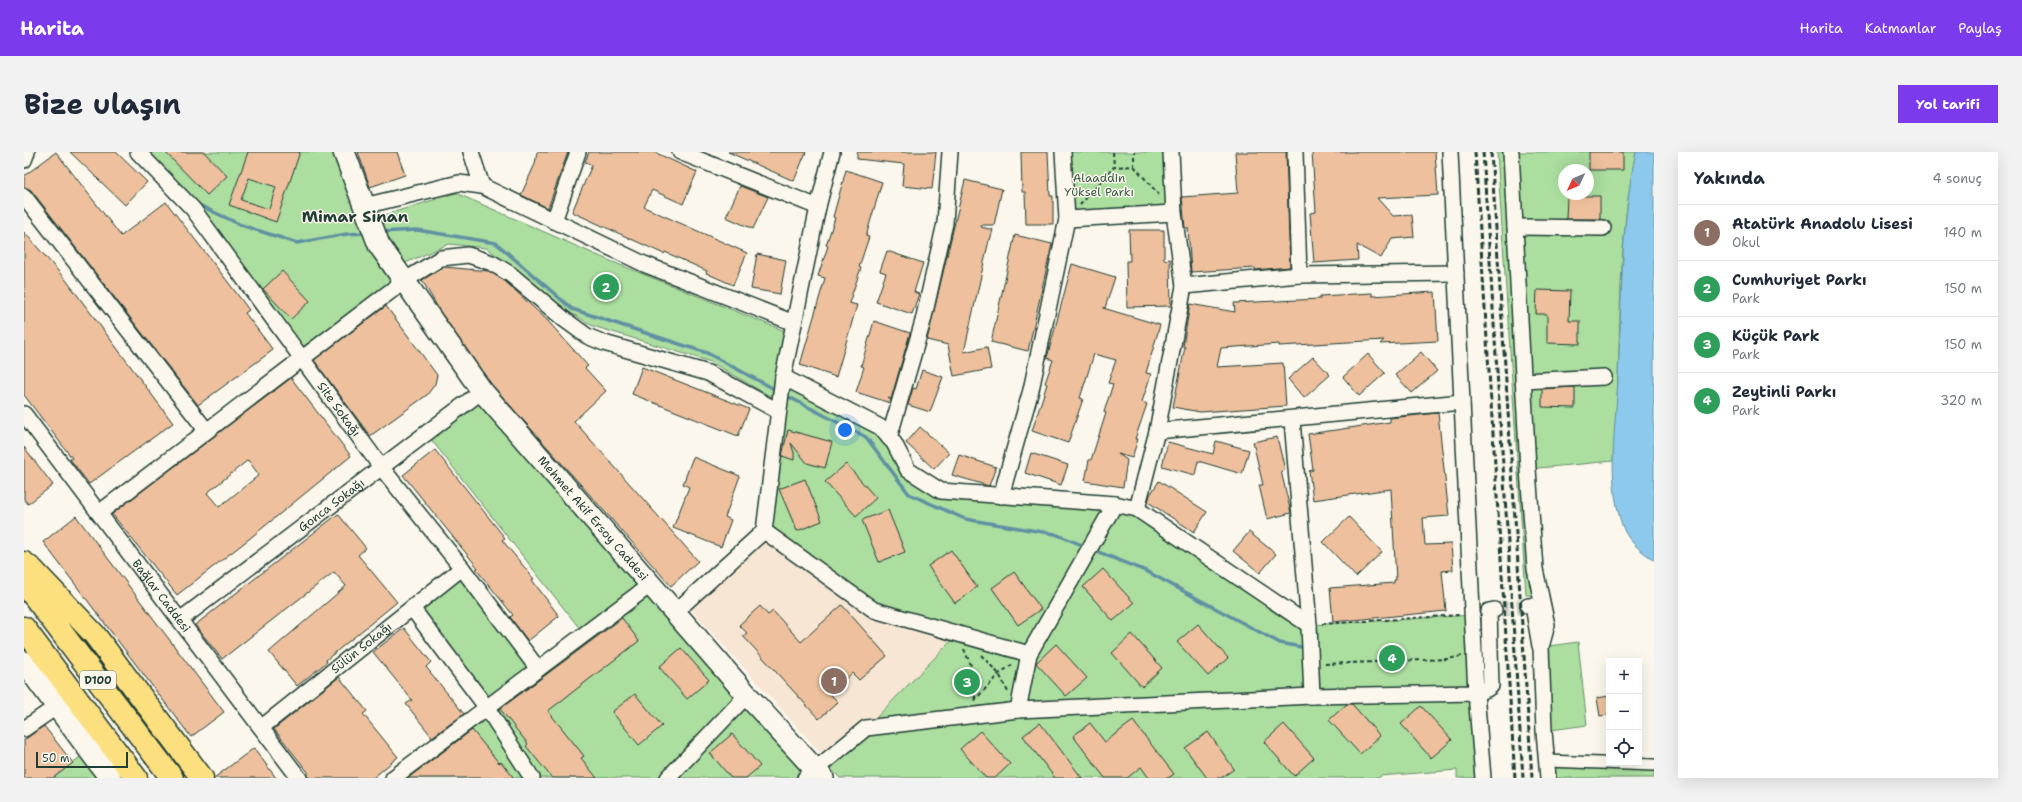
<!DOCTYPE html>
<html lang="tr">
<head>
<meta charset="utf-8">
<style>
	body { margin:0; font-family:"Shantell Sans",sans-serif; background:#f2f2f3; color:#1f2937 }
	.controls { position:absolute; right:12px; bottom:12px; display:grid; overflow:hidden; border-radius:0px; box-shadow:0 4px 16px #0002 }
	.controls button { width:36px; height:36px; display:grid; place-items:center; padding:0; border:0; border-bottom:1px solid #e0e1e3; background:#fff; color:#1f2937; font:20px sans-serif }
	.compass { position:absolute; left:1534px; top:12px; width:36px; height:36px; border-radius:50%; background:#fff; box-shadow:0 4px 16px #0002; rotate:226deg }
	.scale { position:absolute; left:12px; bottom:10px; width:92px; box-sizing:border-box; padding-left:4px; border:2px solid #1f3d34; border-top:0; font-size:11px; line-height:14px; white-space:nowrap; color:#1f3d34; -webkit-text-stroke:3px #fbf7ec; paint-order:stroke }
	.you { position:absolute; left:821px; top:278px; width:14px; height:14px; margin:-10px; border:3px solid #fff; border-radius:50%; background:#1a73e8; box-shadow:0 0 0 6px #1a73e833 }
	.badge { display:grid; place-items:center; width:26px; height:26px; border-radius:50%; background:#7c3aed; color:#fff; font-size:13px; font-weight:700 }
	.pin { position:absolute; translate:-50% -50%; border:2px solid #fff; box-shadow:0 1px 4px #0006 }
	.list { margin:0; padding:0; list-style:none }
	h2 { display:flex; justify-content:space-between; align-items:center; height:52px; margin:0; padding:0 16px; font-size:17px }
	h2 small { font-size:13px; font-weight:400; color:#747a83 }
	.list li { display:grid; grid-template-columns:26px 1fr auto; gap:12px; align-items:center; box-sizing:border-box; height:56px; padding:0 16px; border-top:1px solid #e0e1e3 }
	.list b { display:block; font-size:15px; white-space:nowrap }
	.list p { margin:0; font-size:13px; white-space:nowrap; color:#747a83 }
	.list em { font-size:13px; font-style:normal; color:#747a83 }
	.icon { flex:none; width:22px; height:22px; fill:none; stroke:currentColor; stroke-width:2; stroke-linecap:round; stroke-linejoin:round }
	.map { position:relative; flex:none; width:1630px; height:626px; overflow:hidden; border-radius:0px }
	header { display:flex; align-items:center; gap:24px; box-sizing:border-box; height:56px; padding:0 20px; background:#7c3aed; color:#fff }
	header strong { font-size:19px }
	nav { display:flex; gap:22px; margin-inline-start:auto; font-size:14px }
	.intro { display:flex; align-items:center; justify-content:space-between; box-sizing:border-box; height:96px; padding:0 24px }
	h1 { margin:0; font-size:28px }
	.button { padding:10px 18px; border-radius:0px; background:#7c3aed; color:#fff; font-size:14px; font-weight:700 }
	main { display:flex; gap:24px; padding:0 24px }
	aside { flex:1; background:#fff; border-radius:0px; box-shadow:0 4px 16px #0002 }
	.map>svg:first-child { display:block }
	.built { fill:#f7e6d4 }
	.green { fill:#abde9f; stroke:#658e6a; fill-rule:evenodd }
	.water { fill:#8dc9ed; stroke:#6191a3 }
	.lines { fill:none; stroke-linecap:round; stroke-linejoin:round }
	.stream { stroke:#6191a3; stroke-width:3.5 }
	.building { fill:#eec09d; stroke:#1f3d34; fill-rule:evenodd }
	.minor-tunnel { stroke:#cfd2c7; stroke-width:15; stroke-dasharray:15 8; stroke-linecap:butt }
	.pedestrian-casing { stroke:#1f3d34; stroke-width:14 }
	.minor-casing { stroke:#1f3d34; stroke-width:18 }
	.secondary-casing { stroke:#1f3d34; stroke-width:24 }
	.trunk-casing { stroke:#1f3d34; stroke-width:25 }
	.path { stroke:#1f3d34; stroke-width:2; stroke-dasharray:4 3; stroke-linecap:butt }
	.pedestrian { stroke:#fbf7ec; stroke-width:11 }
	.minor { stroke:#fbf7ec; stroke-width:15 }
	.secondary { stroke:#fbf7ec; stroke-width:21 }
	.trunk { stroke:#fce080; stroke-width:22 }
	.rail { stroke:#1f3d34; stroke-width:3; stroke-dasharray:6 3; stroke-linecap:butt }
	.labels { text-anchor:middle; dominant-baseline:central; stroke-width:3; stroke-linejoin:round; paint-order:stroke }
	.shield { fill:#fbf7ec; stroke:#61756b; stroke-width:1 }
	.shield-label { font-size:11px; font-weight:bold; fill:#1f3d34 }
	.park-label { font-size:12px; fill:#3b5d49; stroke:#fbf7ec }
	.street-label { font-size:12px; fill:#1f3d34; stroke:#fbf7ec }
	.district-label { font-size:16px; font-weight:bold; fill:#1f3d34; stroke:#fbf7ec }
</style>
</head>
<body>
<header>
<strong>Harita</strong>
<nav><a>Harita</a><a>Katmanlar</a><a>Paylaş</a></nav>
</header>
<div class="intro"><h1>Bize ulaşın</h1><a class="button">Yol tarifi</a></div>
<main>
<div class="map">
<svg width="1630" height="626" viewBox="0 0 1630 626">
	<rect width="100%" height="100%" fill="#fbf7ec"/>
	<filter id="ink" filterUnits="userSpaceOnUse"><feTurbulence type="fractalNoise" baseFrequency=".025" numOctaves="2"/><feDisplacementMap in="SourceGraphic" scale="8" xChannelSelector="R" yChannelSelector="G"/><feConvolveMatrix kernelMatrix="1 2 1 2 8 2 1 2 1" color-interpolation-filters="sRGB"/></filter>
	<g filter="url(#ink)">
		<!-- built -->
		<path class="built" d="M740 379 934 482 842 576 803 608 661 451Z"/>
		<!-- green -->
		<path class="green" d="M114 0H320L380 129 279 205Z
			M1039 0H1147L1150 61 1043 67Z
			M1473 0H1612C1596 75 1597 148 1594 224 1593 253 1591 281 1589 309L1504 317 1517 444 1502 443ZM1540 18H1564V42H1540Z
			M432 41 584 108 761 179 747 245 687 210 569 174 542 158 478 107 462 96 425 92 379 112 366 91 354 65Z
			M759 225 856 275 884 318 917 339 1091 352 1285 473 1449 463 1459 626H1433V618L1356 624 1355 626H816L800 610 842 576 934 482 850 458 740 379Z
			M458 239 791 618 781 626H369L463 556 388 456 438 416 514 517 560 482 402 281Z
			M1554 490 1563 573 1520 579 1517 495Z
			M65 598 86 626H29Z
			M1523 609 1630 613V626H1524Z"/>
		<!-- water -->
		<path class="water" d="M1612 0H1630V408C1616 398 1604 390 1598 373 1582 326 1592 274 1594 226 1598 149 1596 75 1612 0Z"/>
		<g class="lines">
			<!-- stream -->
			<path class="stream" d="M173 52 217 73 273 91 323 82 342 81
				M356 80 393 78 472 91 548 157 683 201 754 239
				M761 243 842 285 885 342 941 367 1031 382 1063 395
				M1069 398 1122 419 1256 491 1277 495"/>
		</g>
		<!-- building -->
		<path class="building" d="M32 0 97 84 142 50 204 130 225 158 221 161 249 198 174 253 7 38 0 35V24Z
			M46 0H92L123 30 101 53Z
			M141 0H180L203 24 183 43Z
			M224 0H276L252 70 205 53ZM225 26 252 35 245 57 217 48Z
			M334 0H373L381 23 346 35Z
			M513 0H544L524 56 497 43 511 12Z
			M565 0H630L673 20 659 52 628 38 620 55 723 101 709 133 682 121 683 119 641 100 640 102 548 60 568 13 561 10Z
			M704 0H782L770 29Z
			M833 0H912L908 37 878 34 880 12 833 7Z
			M997 0H1024L1026 44H1029V72H1002L1001 40H998Z
			M1211 0H1262L1266 115 1231 118V116L1167 120 1164 76H1161L1158 45 1214 41Z
			M1288 0H1411L1414 43 1353 46 1369 64 1388 63 1390 85 1368 87 1357 106 1333 93 1334 108 1290 111 1286 61 1292 60Z
			M1565 0H1599V18H1565Z
			M822 18 858 30 842 84 845 85 835 115 837 116 825 151 833 153 812 225 776 213 801 126 794 124 804 94 802 93 811 66 809 65Z
			M941 28 978 37 970 73H958L957 75 969 78 966 88H965L940 200 963 195 967 217 930 224 924 193 903 188Z
			M716 34 744 45 729 77 702 65Z
			M1543 44H1576V67H1542Z
			M1105 78H1140V108L1146 107 1147 154 1103 155 1102 109H1106Z
			M0 80 42 128 149 271 65 332 46 307 48 306 0 243Z
			M991 83 1028 92 1004 199 967 190Z
			M863 99 899 111 890 140 895 142 888 162 852 150 862 121 856 119Z
			M733 102 762 108 756 142 727 137Z
			M1048 112 1091 125 1081 156H1079L1136 173 1122 221 1127 222 1118 250 1123 252 1111 287H1114L1108 306 1094 302 1103 308 1099 335 1061 329 1065 308H1067L1082 261 1080 260 1089 232 1084 231 1092 208 1070 202 1056 246 1059 247 1044 291 1008 279 1023 232 1021 231 1029 208 1023 206Z
			M420 115 465 119 481 129 523 168 564 214 561 216 582 239 550 269 674 409 647 434 467 232 417 161 398 128Z
			M258 119 286 149 267 167 239 137Z
			M1513 138 1546 139 1545 169H1556V192L1523 191V162H1512Z
			M1411 140 1414 189 1356 192 1360 188 1255 194V192L1197 196 1193 215 1259 211 1262 254 1176 260 1149 255 1161 195 1159 194 1166 152 1211 160 1210 151 1296 147V144L1348 141V144Z
			M362 154 413 223 411 232 403 243 346 284 290 208Z
			M850 169 886 181 867 247 864 246 867 248 866 251 832 240 840 215 837 214Z
			M1397 200 1413 219 1388 241 1371 223Z
			M1344 202 1361 221 1335 244 1319 225Z
			M1289 205 1306 223 1280 246 1264 227Z
			M618 215 725 257 714 284 608 242Z
			M898 218 919 225 906 260 884 253 889 236 892 237Z
			M267 226 327 304 225 387 153 443 88 362ZM224 308 235 323 195 355 183 341Z
			M1551 235V256L1518 255V237Z
			M1414 261 1425 364 1399 366 1401 393 1427 392 1429 418 1418 419 1422 459 1309 470 1306 436 1370 431V428H1372L1367 337 1289 348 1285 319 1289 318 1284 282 1366 270V266Z
			M896 275 925 301 910 317 882 291Z
			M764 278 808 290 801 316 783 311 767 291 770 301V308L758 304Z
			M1253 285 1261 318 1257 319 1267 361 1243 367 1235 333H1239L1229 290Z
			M1192 289 1225 298 1218 322 1174 309 1171 323 1138 314 1144 290 1189 302Z
			M0 295 29 333 4 352 0 347Z
			M411 298 481 386 478 388 510 427 508 428 535 464 504 489 486 465 489 463 452 417 454 416 379 323Z
			M1007 301 1044 313 1037 333 1001 321Z
			M935 303 972 315 965 334 928 323Z
			M669 305 716 324 701 365 707 368 697 395 649 376 665 335 659 332Z
			M822 312 852 346 832 364 801 330Z
			M781 327 798 369 773 379 755 337Z
			M1135 329 1183 360 1170 380 1124 350 1126 343Z
			M864 358 881 400 855 410 838 368Z
			M314 362 342 396 334 403 373 450 302 508 303 510 273 534 245 500 322 434 310 420 198 507 171 473Z
			M52 364 200 560 167 585 19 390Z
			M1325 365 1358 400 1332 425 1299 390Z
			M1225 380 1252 402 1236 421 1209 399Z
			M927 398 953 435 931 451 904 414Z
			M1079 417 1110 451 1089 469 1059 435Z
			M990 420 1017 457 994 473 968 436Z
			M818 453 863 504 835 528 828 521 806 542 814 550 795 567 719 484 723 481 715 473 736 454 744 463 749 459 777 490Z
			M598 466 615 489 524 559 560 604 557 606 573 626H528L502 594 504 592 476 557Z
			M1174 472 1204 506 1184 524 1153 490Z
			M380 476 407 510 402 515 440 562 408 585 382 552 388 548 349 500Z
			M1108 482 1138 516 1118 535 1088 501Z
			M1032 492 1063 526 1042 544 1012 511Z
			M657 496 685 528 663 547 635 515Z
			M315 525 343 559 339 562 374 605 349 626H284V620L250 577Z
			M611 542 638 574 615 593 588 560Z
			M1585 544V563L1576 564 1573 546Z
			M1323 552H1328L1356 584 1336 602 1305 568Z
			M1397 554 1428 588 1407 606 1377 572Z
			M1109 569 1150 622 1144 626H1125L1117 615 1103 626H1081L1049 584 1066 571 1081 590Z
			M1016 571 1058 626H1031L999 584Z
			M1260 572 1290 606 1270 624 1240 590Z
			M20 574 49 611 29 626H0V588Z
			M448 578 475 611 477 610 490 626H384Z
			M956 579 986 612 971 626H962L936 597Z
			M1184 580 1210 617 1197 626H1183L1161 596Z
			M708 582 736 614 722 626H707L686 601Z
			M230 596 252 626H190Z"/>
		<g class="lines">
			<!-- minor-tunnel -->
			<path class="minor-tunnel" d="M1470 458 1504 454"/>
			<defs>
				<path id="pedestrian" d="M1523 609 1630 613"/>
				<g id="minor">
					<path id="s1" d="M114 0 169 57 357 315 438 416 514 517"/>
					<path d="M447 0 458 34"/>
					<path d="M656 0 794 55"/>
					<path d="M1271 0 1275 123"/>
					<path d="M1426 0 1452 541 1459 626"/>
					<path d="M1487 0 1504 317 1511 417 1523 473 1517 495 1520 579 1524 626"/>
					<path d="M0 8 3 0"/>
					<path d="M0 44 182 278"/>
					<path d="M340 54 435 31 458 34 620 112 770 171"/>
					<path d="M1043 67 1150 61"/>
					<path d="M530 69 554 0"/>
					<path d="M1491 75 1579 76"/>
					<path d="M1160 134 1275 123 1432 121"/>
					<path d="M759 225 856 275 870 291 884 318 917 339 1091 352 1113 357 1285 473"/>
					<path d="M1499 229 1580 225"/>
					<path id="s2" d="M0 262 275 626"/>
					<path d="M1268 268 1285 473 1288 544"/>
					<path d="M1133 279 1438 250"/>
					<path d="M865 286 899 169 921 71 926 0"/>
					<path d="M977 344 1007 238 1043 67 1039 0"/>
					<path d="M1113 357 1133 279 1160 134 1150 61 1147 0"/>
					<path d="M75 361 380 129 417 106 444 103 468 111 486 122 541 168 563 184 580 191 684 221 754 259"/>
					<path d="M740 379 850 458 1005 502"/>
					<path d="M1504 454H1509L1516 494"/>
					<path d="M388 456 463 556 508 626"/>
					<path d="M650 461 740 379 759 225 794 55 808 0"/>
					<path id="s3" d="M156 468 458 239"/>
					<path d="M994 558 1005 502 1091 352"/>
					<path id="s4" d="M238 575 438 416"/>
					<path d="M0 577 32 555"/>
					<path d="M369 626 626 433"/>
					<path d="M644 626 723 543"/>
					<path d="M781 626 842 576 994 558 1288 544 1452 541 1463 537 1467 534 1465 459 1470 458"/>
				</g>
				<g id="secondary">
					<path id="s5" d="M320 0 355 93 458 239 723 543 799 626"/>
					<path d="M0 510 86 626"/>
				</g>
				<path id="trunk" d="M0 411 9 418 70 482 178 626
					M0 431 148 626
					M0 476 112 626"/>
			</defs>
			<!-- pedestrian casing -->
			<use href="#pedestrian" class="pedestrian-casing"/>
			<!-- minor casing -->
			<use href="#minor" class="minor-casing"/>
			<!-- secondary casing -->
			<use href="#secondary" class="secondary-casing"/>
			<!-- trunk casing -->
			<use href="#trunk" class="trunk-casing"/>
			<!-- path -->
			<path class="path" d="M1089 0 1090 15
				M1110 14 1135 43
				M1056 53 1090 15 1110 14V0
				M1298 472 1436 463
				M940 497C947 515 958 532 949 550
				M957 503 975 522 984 540
				M1301 512 1424 507 1438 504
				M950 549 975 522 989 512"/>
			<!-- pedestrian -->
			<use href="#pedestrian" class="pedestrian"/>
			<!-- minor -->
			<use href="#minor" class="minor"/>
			<!-- secondary -->
			<use href="#secondary" class="secondary"/>
			<!-- trunk -->
			<use href="#trunk" class="trunk"/>
			<!-- rail -->
			<path class="rail" d="M1451 0 1491 626
				M1459 0 1499 626
				M1467 0 1508 626"/>
		</g>
	</g>
	<g class="labels">
		<!-- shield labels -->
		<rect class="shield" x="56" y="519" width="36" height="18" rx="3"/>
		<g class="shield-label">
			<text x="74" y="528">D100</text>
		</g>
		<!-- park labels -->
		<g class="park-label">
			<text x="1075" y="26">Alaaddin<tspan x="1075" dy="14">Yüksel Parkı</tspan></text>
		</g>
		<!-- street labels -->
		<g class="street-label">
			<text stroke="none"><textPath href="#s1" startOffset="327">Site Sokağı</textPath></text>
			<text stroke="none"><textPath href="#s3" startOffset="190">Gonca Sokağı</textPath></text>
			<text stroke="none"><textPath href="#s5" startOffset="447">Mehmet Akif Ersoy Caddesi</textPath></text>
			<text stroke="none"><textPath href="#s2" startOffset="228">Bağlar Caddesi</textPath></text>
			<text stroke="none"><textPath href="#s4" startOffset="127">Sülün Sokağı</textPath></text>
		</g>
		<!-- district labels -->
		<g class="district-label">
			<text x="331" y="64">Mimar Sinan</text>
		</g>
	</g>
</svg>
<div class="controls">
<button>+</button>
<button>−</button>
<button><svg class="icon" aria-label="locate" viewBox="0 0 24 24"><circle cx="12" cy="12" r="6"/><path d="M12 2v4M12 18v4M2 12h4M18 12h4"/></svg></button>
</div>
<svg class="compass" viewBox="-18 -18 36 36"><path d="M0-13l5 13h-10z" fill="#e53935"/><path d="M0 13l5-13h-10z" fill="#747a83"/></svg>
<div class="scale">50 m</div>
<div class="you"></div>
<div class="pin badge" style="left:810px;top:529px;background:#8d6e63">1</div>
<div class="pin badge" style="left:582px;top:135px;background:#2e9e5b">2</div>
<div class="pin badge" style="left:943px;top:530px;background:#2e9e5b">3</div>
<div class="pin badge" style="left:1368px;top:506px;background:#2e9e5b">4</div>
</div>
<aside>
<h2>Yakında<small>4 sonuç</small></h2>
<ul class="list">
<li><span class="badge" style="background:#8d6e63">1</span><div><b>Atatürk Anadolu Lisesi</b><p>Okul</p></div><em>140 m</em></li>
<li><span class="badge" style="background:#2e9e5b">2</span><div><b>Cumhuriyet Parkı</b><p>Park</p></div><em>150 m</em></li>
<li><span class="badge" style="background:#2e9e5b">3</span><div><b>Küçük Park</b><p>Park</p></div><em>150 m</em></li>
<li><span class="badge" style="background:#2e9e5b">4</span><div><b>Zeytinli Parkı</b><p>Park</p></div><em>320 m</em></li>
</ul>
</aside>
</main>
</body>
</html>
